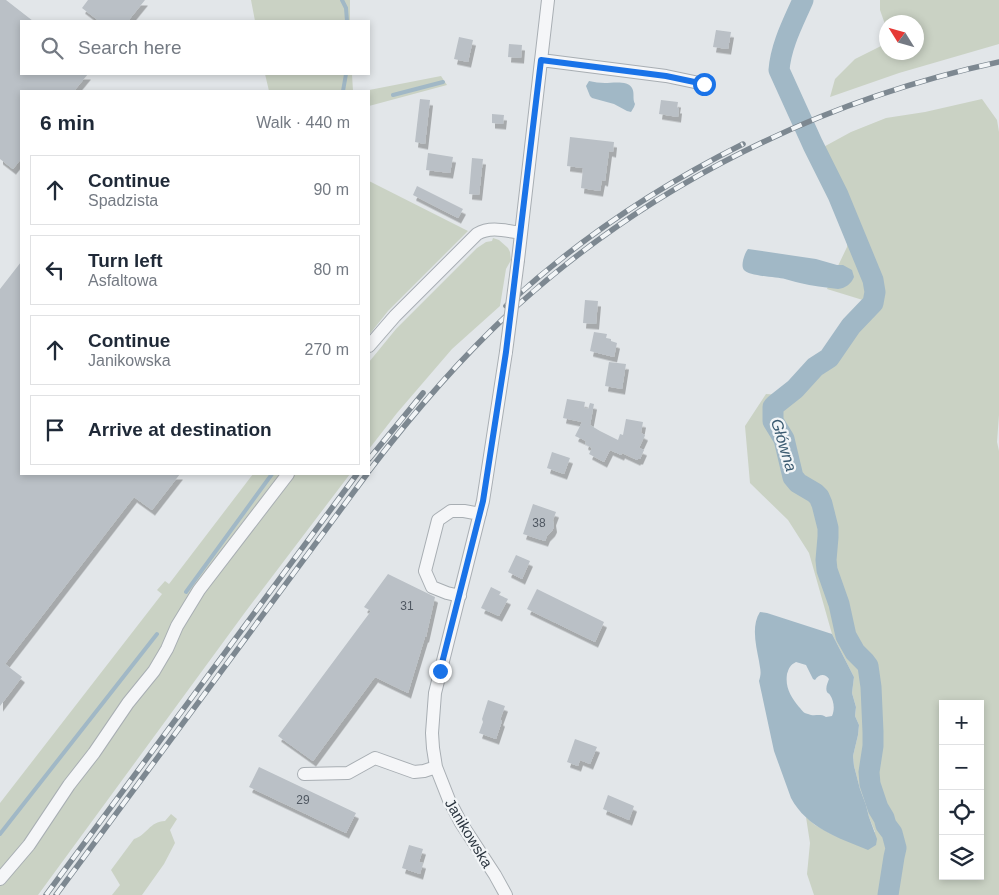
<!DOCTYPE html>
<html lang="en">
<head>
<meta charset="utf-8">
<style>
	body { margin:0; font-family:Helvetica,sans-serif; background:#f6f6f7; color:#1f2937 }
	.controls { position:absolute; right:15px; bottom:15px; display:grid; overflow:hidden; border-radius:0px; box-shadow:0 2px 8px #0003 }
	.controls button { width:45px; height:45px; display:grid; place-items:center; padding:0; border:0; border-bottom:1px solid #e0e1e3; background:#fff; color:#1f2937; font:25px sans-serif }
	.compass { position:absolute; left:879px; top:15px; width:45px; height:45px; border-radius:50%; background:#fff; box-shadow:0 2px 8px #0003; rotate:307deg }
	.stop { position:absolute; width:15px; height:15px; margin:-11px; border:4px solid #1a73e8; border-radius:50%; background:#fff }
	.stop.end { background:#1a73e8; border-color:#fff; box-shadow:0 1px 5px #0008 }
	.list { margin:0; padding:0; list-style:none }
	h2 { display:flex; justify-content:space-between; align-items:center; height:65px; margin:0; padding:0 20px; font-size:21px }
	h2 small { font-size:16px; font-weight:400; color:#747a83 }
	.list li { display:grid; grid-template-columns:32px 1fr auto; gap:15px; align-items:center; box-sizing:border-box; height:70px; margin:0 10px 10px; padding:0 10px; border:1px solid #e0e1e3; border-radius:0px }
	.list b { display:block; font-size:19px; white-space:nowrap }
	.list p { margin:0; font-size:16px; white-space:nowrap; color:#747a83 }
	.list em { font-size:16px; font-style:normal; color:#747a83 }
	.icon { flex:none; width:28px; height:28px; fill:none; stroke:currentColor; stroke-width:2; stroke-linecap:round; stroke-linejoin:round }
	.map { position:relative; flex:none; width:999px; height:895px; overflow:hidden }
	.search { position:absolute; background:#fff; box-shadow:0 2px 8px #0003; left:20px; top:20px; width:350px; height:55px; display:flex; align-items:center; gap:12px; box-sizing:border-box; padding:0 18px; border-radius:0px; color:#747a83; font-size:19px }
	.panel { position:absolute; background:#fff; box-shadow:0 2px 8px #0003; left:20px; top:90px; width:350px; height:385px; border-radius:0px }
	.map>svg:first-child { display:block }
	.green { fill:#cad2c4; fill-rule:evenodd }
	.water { fill:#a1b8c6; fill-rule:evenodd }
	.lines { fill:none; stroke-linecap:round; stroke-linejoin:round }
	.stream { stroke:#a1b8c6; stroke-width:4 }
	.river { stroke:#a1b8c6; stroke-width:21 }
	.building { fill:#bac0c6; filter:url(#shadow) }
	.minor-casing { stroke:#a8aeb3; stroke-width:14 }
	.minor { stroke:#f5f6f8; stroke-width:12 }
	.rail-casing { stroke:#7d8891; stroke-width:5.5 }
	.rail { stroke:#f2f5f7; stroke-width:4; stroke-dasharray:11; stroke-linecap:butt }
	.minor-bridge-casing { stroke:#a8aeb3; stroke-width:14; stroke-linecap:butt }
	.minor-bridge { stroke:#f5f6f8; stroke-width:12 }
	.route { stroke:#1a73e8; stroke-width:6 }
	.labels { text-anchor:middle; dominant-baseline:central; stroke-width:4.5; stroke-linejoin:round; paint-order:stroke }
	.number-label { font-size:12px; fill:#505862 }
	.street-label { font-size:15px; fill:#2c3640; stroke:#f2f5f7 }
	.water-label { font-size:16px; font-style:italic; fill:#3a5a70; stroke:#f2f5f7 }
</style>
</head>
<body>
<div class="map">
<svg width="999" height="895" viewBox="0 0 999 895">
	<defs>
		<filter id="shadow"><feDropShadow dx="3" dy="5.5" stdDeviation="0" flood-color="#0004"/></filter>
	</defs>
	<rect width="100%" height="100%" fill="#e2e6e9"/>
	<!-- green -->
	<path class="green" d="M251 0H350V21H255Z
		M880 0H999V44L899 73 830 97 835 79 855 59 881 46 886 38V52H916V22H886V27L880 10Z
		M265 74H352L353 91H269Z
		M441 76 447 85 369 106V91H364Z
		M982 99 997 120 999 132V415L997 442 999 451V895H814L807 874 810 843 806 817 815 825 837 837 875 832 869 817 866 805 860 789 854 766 853 756 858 735 859 725 855 716 856 707 852 693 854 677 832 634 809 553 788 520 750 483 745 426 766 394 781 395 827 354 866 301 827 289 847 247 850 216 818 150 851 132 886 118 925 112ZM943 704H980V876H943Z
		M369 181 468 231 388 311 369 335Z
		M493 238 499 240 508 248 510 252 511 260 506 269 500 306 452 349 397 413 369 449V362L396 329 477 248 486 242 492 241Z
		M253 474H350L246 611 38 895H0V803L162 594 157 590 165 581 169 584Z
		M171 814 177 819 170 830 175 843 164 864 142 895H112L120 885 111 870 134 839C146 836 150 821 165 821Z"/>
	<!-- water -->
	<path class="water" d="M589 81C594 82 600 83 605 83 612 83 628 80 632 88 635 93 632 99 635 104L634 107 631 112 627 111 614 104 592 98 590 96 586 86Z
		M748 249 816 259 837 265H843L852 270 854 277C851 284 846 288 838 289 825 287 812 286 800 283 794 282 790 280 785 279 777 277 748 276 744 270 740 266 745 252 748 249Z
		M760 612 767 613 832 634 854 677 852 693 856 707 855 716 859 725 858 735 853 756 854 766 860 789 866 805 869 817 877 839 876 845 868 850C839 838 807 828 791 798L774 751 759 681C762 672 760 669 759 661 756 645 751 626 760 612ZM796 662 806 665 813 679 815 680C819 674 825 673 829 679 828 682 825 688 827 692 827 693 829 693 830 695 834 701 835 709 832 716L826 717C820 713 814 717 808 714 803 713 802 710 799 707 791 697 785 688 787 674 789 668 790 665 796 662Z"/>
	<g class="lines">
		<!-- stream -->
		<path class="stream" d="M342 0 346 8 347 21
			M343 91 346 74
			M393 95 443 82
			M186 592 272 474
			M0 834 157 634"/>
		<!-- river -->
		<path class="river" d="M803 0C793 23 781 45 779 70L813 145 838 195 873 280 875 292 873 303 851 326 829 358 815 367 795 389 776 404 773 407V421L784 439 793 477 798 483 815 493 819 497 822 504 828 528V537L826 560 827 570 839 604 846 636 855 652 865 662 868 666 871 687 873 732V746L869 772 870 784 878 808 884 818 886 825 892 833 896 848 894 857 888 895"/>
	</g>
	<!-- building -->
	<path class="building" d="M0 0H6L33 21H21V74H88L74 91H21V159L13 169 0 159Z
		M88 0H145L128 21H99L82 8Z
		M716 30 731 32 728 49 713 47Z
		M459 37 473 40 468 62 454 59Z
		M509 44 522 45 521 58 508 57Z
		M420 99 430 100 425 144 415 142Z
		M661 100 678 102 677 108H679L678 117 659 114Z
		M492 114 504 115 503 124 492 123Z
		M570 137 614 142 613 152 609 151 605 181 602 180 600 191 581 188 583 168 567 166Z
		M428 153 453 157 450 173 426 170Z
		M472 158 483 159 479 195 469 194Z
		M417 186 463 209 458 218 413 195Z
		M21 262V474H180L152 510 134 497 5 664 22 677 0 706V289Z
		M585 300 598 301 596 324 583 323Z
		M594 332 607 334 606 338 611 339V341L617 343 614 357 590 351Z
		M609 362 626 364 622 389 605 386Z
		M567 399 585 402 584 408 588 409 590 403 594 404 590 425 600 431 618 440 620 434 623 435 626 419 643 422 641 433 645 435 639 448 644 450 640 459H638L637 460 622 453 621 455 610 450 604 462 589 454 592 448 585 444 586 441 575 436 582 422 563 418Z
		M552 452 570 458 564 474 547 468Z
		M533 504 556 512 553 520 554 527 552 531 547 536 545 541 523 534Z
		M516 555 530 561 522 579 508 572Z
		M388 574 435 597 426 637H425L408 693 375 677 313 761 278 736 371 611 364 607Z
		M491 587 501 592 499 595 508 599 499 616 481 608Z
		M537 589 604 622 595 642 527 609Z
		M488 700 505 706 500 720 502 721 496 739 479 733 483 722 482 719Z
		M575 739 597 747 590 764 580 760 578 766 567 762Z
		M259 767 356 813 346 833 249 787Z
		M608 795 634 806 629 820 603 809Z
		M409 845 423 849 419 862 423 863 420 874 402 868Z"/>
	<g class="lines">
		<defs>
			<path id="minor" d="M541 60 666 76 704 84
				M518 260 548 0
				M369 346 395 316 477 234C491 226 506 231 521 233
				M506 352 483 501 435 693 432 733 433 748 436 767 449 800 461 823 495 875 506 895
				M460 596 447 593 432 587 425 571 438 520 451 511H464L480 514
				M304 774 348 773 375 758 414 772 424 771 436 767
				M0 879 29 845 69 785 94 753 128 703 154 671 167 649 177 626 199 590 288 474"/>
		</defs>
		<!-- minor casing -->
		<use href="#minor" class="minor-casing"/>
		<!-- minor -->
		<use href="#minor" class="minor"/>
		<defs>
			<path id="rail" d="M506 306C576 241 657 187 743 144
				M369 459 423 393
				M369 471C414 412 463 355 518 305 653 183 822 100 999 62
				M46 895 357 474
				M56 895 367 474"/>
		</defs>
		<!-- rail casing -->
		<use href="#rail" class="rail-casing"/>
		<!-- rail -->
		<use href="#rail" class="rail"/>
		<defs>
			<path id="minor-bridge" d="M506 352 518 260"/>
		</defs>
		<!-- minor-bridge casing -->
		<use href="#minor-bridge" class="minor-bridge-casing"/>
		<!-- minor-bridge -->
		<use href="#minor-bridge" class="minor-bridge"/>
	</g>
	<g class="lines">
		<!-- route -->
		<path class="route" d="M440 671 483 501 506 352 541 60 666 76 704 84"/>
	</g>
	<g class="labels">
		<!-- number labels -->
		<g class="number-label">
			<text x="539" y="523">38</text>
			<text x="407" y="606">31</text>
			<text x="303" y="800">29</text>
		</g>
		<!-- street labels -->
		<g class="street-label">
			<text transform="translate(469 833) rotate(59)">Janikowska</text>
		</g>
		<!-- water labels -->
		<g class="water-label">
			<text transform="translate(784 445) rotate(73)">Główna</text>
		</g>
	</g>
</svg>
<div class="controls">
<button>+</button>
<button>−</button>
<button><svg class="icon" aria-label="locate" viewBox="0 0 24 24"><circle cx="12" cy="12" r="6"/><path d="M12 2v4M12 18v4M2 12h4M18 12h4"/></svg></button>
<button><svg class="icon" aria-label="layers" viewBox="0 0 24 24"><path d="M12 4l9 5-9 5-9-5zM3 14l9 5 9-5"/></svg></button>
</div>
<svg class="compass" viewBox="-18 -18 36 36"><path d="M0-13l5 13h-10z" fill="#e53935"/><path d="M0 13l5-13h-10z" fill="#747a83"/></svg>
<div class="stop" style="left:704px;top:84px"></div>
<div class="stop end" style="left:440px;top:671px"></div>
<div class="search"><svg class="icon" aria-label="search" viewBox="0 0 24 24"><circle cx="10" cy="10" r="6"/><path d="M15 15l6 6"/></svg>Search here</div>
<section class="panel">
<h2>6 min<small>Walk · 440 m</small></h2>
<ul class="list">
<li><svg class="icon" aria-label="ahead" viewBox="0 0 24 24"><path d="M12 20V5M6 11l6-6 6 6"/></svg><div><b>Continue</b><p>Spadzista</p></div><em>90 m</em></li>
<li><svg class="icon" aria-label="left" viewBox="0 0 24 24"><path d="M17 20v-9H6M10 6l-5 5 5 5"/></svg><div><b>Turn left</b><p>Asfaltowa</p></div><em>80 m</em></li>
<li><svg class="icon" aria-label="ahead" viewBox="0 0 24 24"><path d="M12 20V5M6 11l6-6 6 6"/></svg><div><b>Continue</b><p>Janikowska</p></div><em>270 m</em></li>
<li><svg class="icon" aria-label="arrive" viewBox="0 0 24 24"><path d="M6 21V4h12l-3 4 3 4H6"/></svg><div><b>Arrive at destination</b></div></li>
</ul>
</section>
</div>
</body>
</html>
